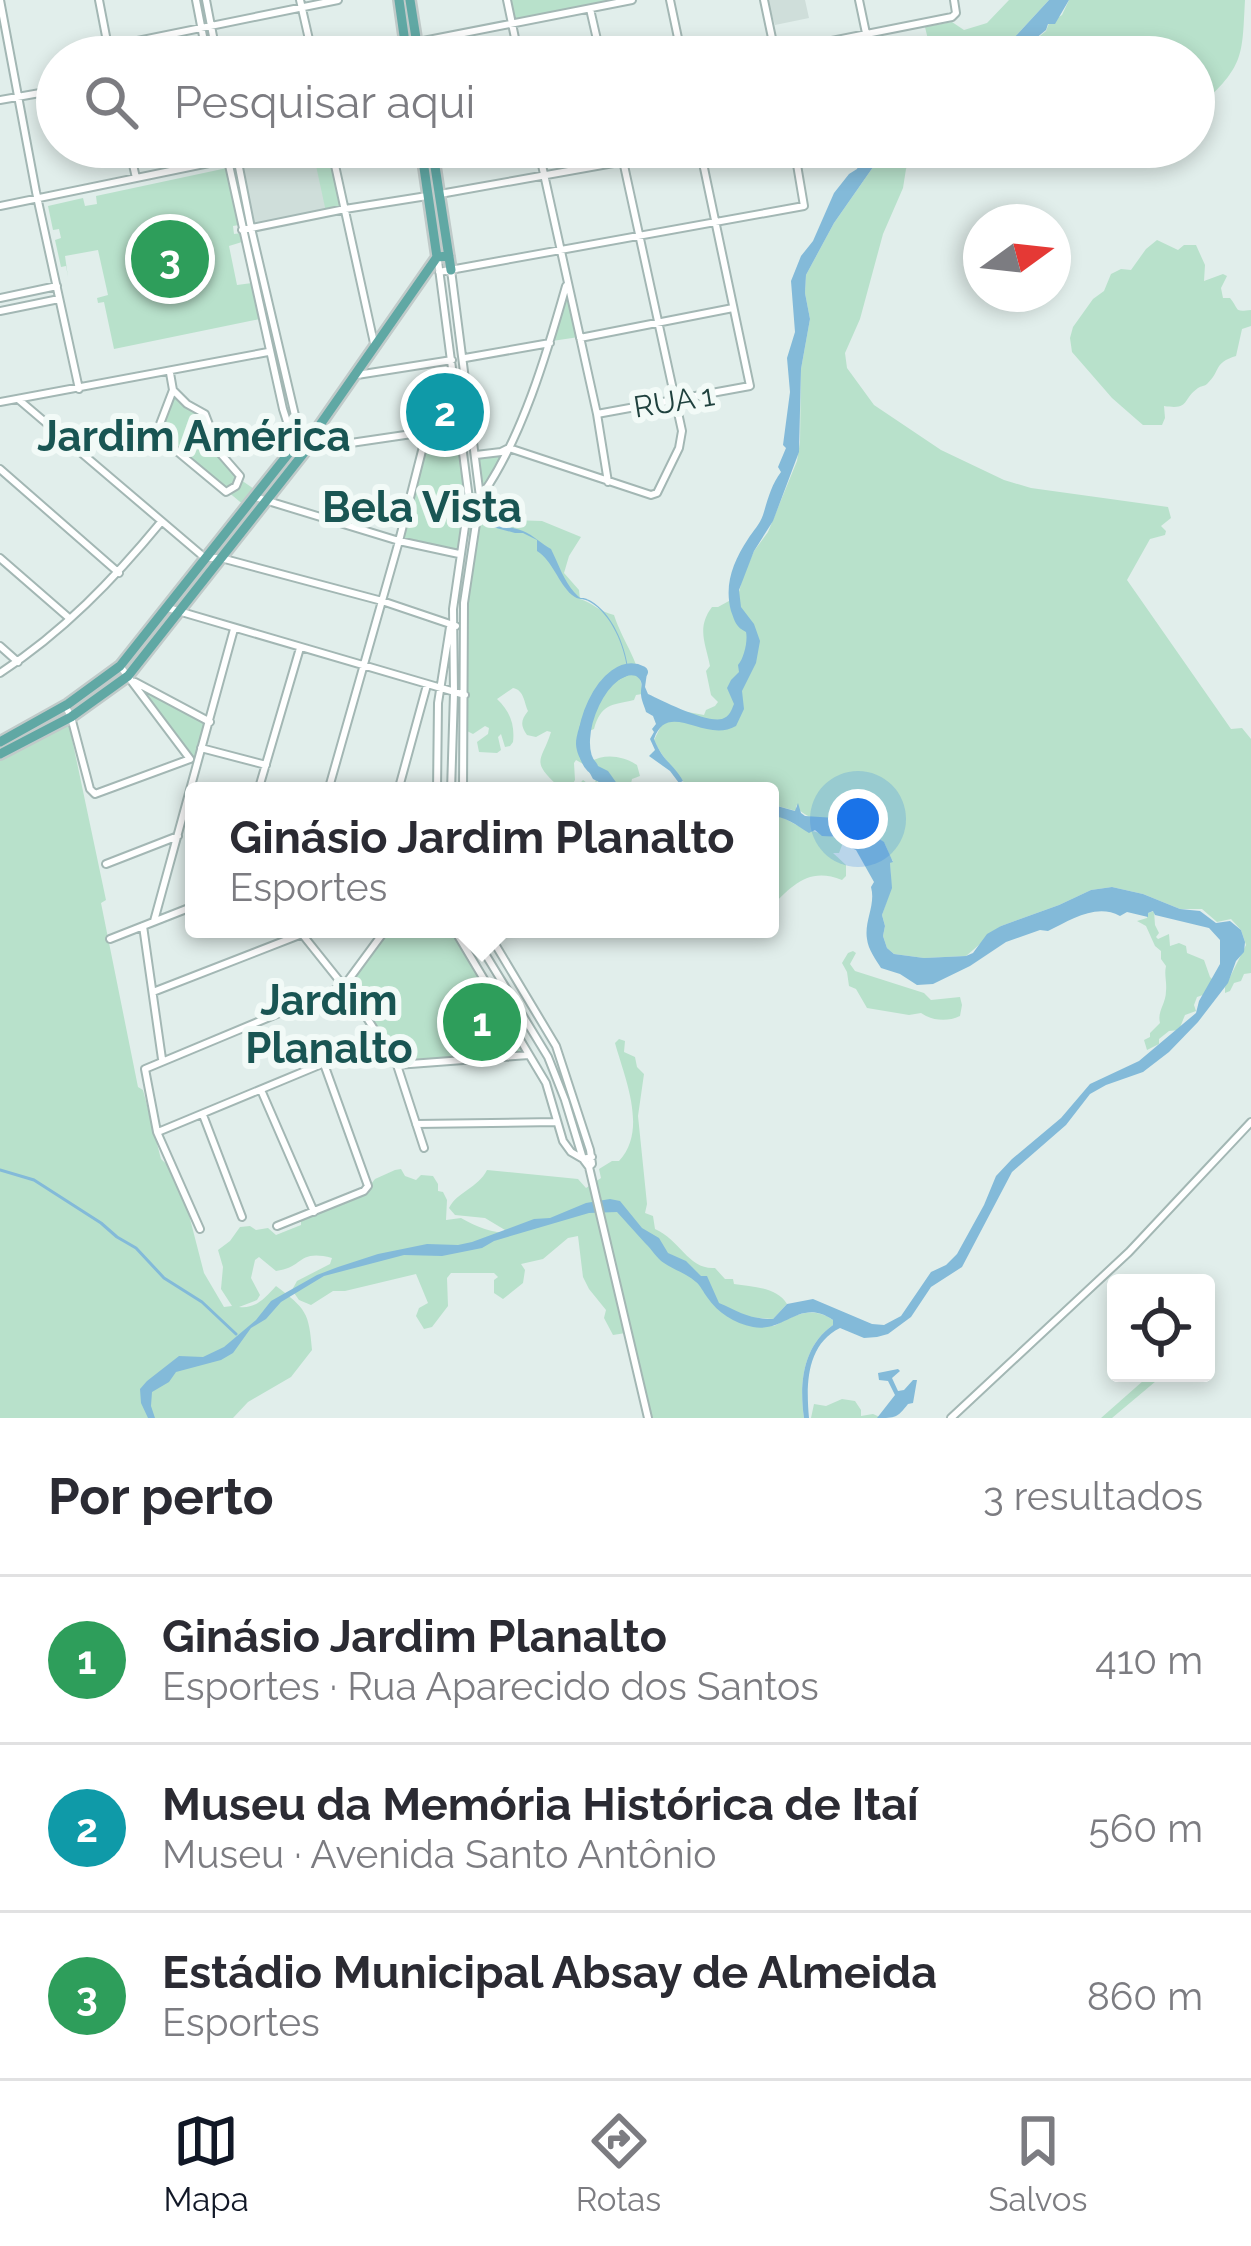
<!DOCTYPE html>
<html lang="pt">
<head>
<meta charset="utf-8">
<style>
	body { margin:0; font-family:Raleway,sans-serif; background:#f2f2f3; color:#2b2b33 }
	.controls { position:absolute; right:36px; bottom:36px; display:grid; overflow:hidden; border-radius:12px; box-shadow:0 6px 18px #0003 }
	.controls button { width:108px; height:108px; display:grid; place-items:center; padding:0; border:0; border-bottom:3px solid #e1e1e2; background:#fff; color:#2b2b33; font:60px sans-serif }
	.compass { position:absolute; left:963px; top:204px; width:108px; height:108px; border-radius:50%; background:#fff; box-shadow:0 6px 18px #0003; rotate:75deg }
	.you { position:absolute; left:858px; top:819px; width:42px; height:42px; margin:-30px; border:9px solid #fff; border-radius:50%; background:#1a73e8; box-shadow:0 0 0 18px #1a73e833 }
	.badge { display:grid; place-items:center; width:78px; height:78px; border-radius:50%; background:#111827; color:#fff; font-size:39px; font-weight:700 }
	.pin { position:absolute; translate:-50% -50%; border:6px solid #fff; box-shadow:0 3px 12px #0006 }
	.popup { position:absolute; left:185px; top:782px; width:594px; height:156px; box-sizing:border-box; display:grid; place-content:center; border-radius:12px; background:#fff; filter:drop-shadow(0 3px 9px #0005); font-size:39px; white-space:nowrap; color:#7c7c81 }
	.popup b { font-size:45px; color:#2b2b33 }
	.popup::after { content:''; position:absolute; left:50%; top:100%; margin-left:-24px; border:24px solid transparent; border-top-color:#fff }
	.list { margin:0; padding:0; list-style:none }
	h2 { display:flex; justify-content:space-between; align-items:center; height:156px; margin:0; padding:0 48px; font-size:51px }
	h2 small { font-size:39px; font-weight:400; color:#7c7c81 }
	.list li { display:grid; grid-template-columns:78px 1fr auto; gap:36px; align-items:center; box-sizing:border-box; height:168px; padding:0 48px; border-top:3px solid #e1e1e2 }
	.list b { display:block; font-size:45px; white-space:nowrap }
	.list p { margin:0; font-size:39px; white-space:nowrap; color:#7c7c81 }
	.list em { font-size:39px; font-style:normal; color:#7c7c81 }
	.icon { flex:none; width:66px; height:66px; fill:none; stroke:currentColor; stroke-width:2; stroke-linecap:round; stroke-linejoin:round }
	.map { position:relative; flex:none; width:1251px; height:1418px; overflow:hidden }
	.search { position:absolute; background:#fff; box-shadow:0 6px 18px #0003; left:36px; right:36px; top:36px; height:132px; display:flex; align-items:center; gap:30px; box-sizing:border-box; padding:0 42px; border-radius:66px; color:#7c7c81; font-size:45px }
	.sheet { height:660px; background:#fff }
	nav { display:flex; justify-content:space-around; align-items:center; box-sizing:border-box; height:168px; border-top:3px solid #e1e1e2; background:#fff; font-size:33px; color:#7c7c81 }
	nav a { display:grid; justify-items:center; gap:6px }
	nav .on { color:#111827 }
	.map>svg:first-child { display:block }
	.built { fill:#cfdeda }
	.green { fill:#b8e1cb }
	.water { fill:#83bad9 }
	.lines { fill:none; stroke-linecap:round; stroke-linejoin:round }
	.stream { stroke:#83bad9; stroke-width:3 }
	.river { stroke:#83bad9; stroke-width:12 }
	.minor-casing { stroke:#a3b7b4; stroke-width:10 }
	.major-casing { stroke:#c0cac9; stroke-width:14 }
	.minor { stroke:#fff; stroke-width:6 }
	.major { stroke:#60a8a4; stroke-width:9 }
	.labels { text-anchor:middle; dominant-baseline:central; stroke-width:12; stroke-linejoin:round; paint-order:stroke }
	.street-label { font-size:30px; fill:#1f413e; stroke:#f2faf7 }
	.district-label { font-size:42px; font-weight:bold; fill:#195553; stroke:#f2faf7 }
</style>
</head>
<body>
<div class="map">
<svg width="1251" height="1418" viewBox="0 0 1251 1418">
	<rect width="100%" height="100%" fill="#e1eeeb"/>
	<!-- built -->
	<path class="built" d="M767 0H805L809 18 775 25Z
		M473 33 478 57H420L417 43Z
		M294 147H330L343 208 252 227 238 159Z"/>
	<!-- green -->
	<path class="green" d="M508 0H628L513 23Z
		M1009 0H1049L1012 40 1011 48 1001 50 988 57H913L931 52 925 27 952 22 964 30 987 23Z
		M1069 0H1245C1242 53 1245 65 1204 102L1194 92V57H1156L1144 46 1137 45 1129 46 1115 57H1014L1046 31 1049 23 1062 15Z
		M312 147H330L343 208 326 212Z
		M887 147H922L912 157 906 169 903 188 883 234 860 319 845 353 847 368 874 405 941 450 1004 480 1031 488 1168 507 1171 518 1161 526 1166 531 1165 535 1150 539 1127 580 1231 729 1242 728 1251 739V973L1244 974 1241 981 1234 983 1230 991 1225 993V987L1246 945 1241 930 1231 919 1217 922 1202 909H1180L1143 894 1112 887 1091 890 1059 905 1001 926 966 956 924 958 894 954 887 948 883 936 885 926 882 915 891 888 890 863 893 861C889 856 888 849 884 843 880 838 866 828 860 824 839 813 809 828 796 805V811L770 804V791H718L686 785C674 769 662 758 654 740L662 724 682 711 704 715 706 710 715 706 718 702 711 695 706 671 710 666C706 644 696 628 712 607H718L738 596 743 576 754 551 768 532 797 461 800 442 801 369 810 319 805 293 806 275 834 223Z
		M227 168 239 225 233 226 234 234 241 233 242 242 229 246 237 285 252 283 260 319 114 349 104 302 98 303 97 298 108 295 98 250 65 256 68 277 66 266 61 267 55 240 61 238 59 229 53 230 48 206 83 198 85 206 97 204 96 196Z
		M1157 240 1178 250 1184 245H1196L1205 265 1204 281 1223 274 1227 276 1221 288 1223 298H1230C1240 310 1233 312 1251 310V326L1242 329 1236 356C1213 363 1221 371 1207 384 1205 386 1201 386 1198 388 1181 400 1191 410 1164 406L1165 418 1162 425H1143L1136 419 1112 398 1072 352 1070 338 1073 327 1093 299 1104 291 1111 274 1121 269 1131 270 1146 249Z
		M567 289 579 337 552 341Z
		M173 394 203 414 214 441 238 478 257 491 245 506 161 436V424Z
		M462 427 470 493 480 492 476 455 509 448 486 492 502 497 507 503 506 516 511 520 542 521 581 537 569 556 564 573 579 590 580 599C593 603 600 612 614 615 623 643 642 664 642 694L636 695 634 700C611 705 601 704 594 729L584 733 585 760 590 762C605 753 623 756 637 765L640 776 632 779 630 788 617 791 597 781 595 791H573L583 780 587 783V787L596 781 585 765 576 760 574 763 575 780 569 791H554L557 785C530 760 542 761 551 732L547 731 536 737 527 735C520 725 521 720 528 711 524 702 524 690 513 688L497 699C510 711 515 725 513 742L510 746 505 747 501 734 498 737 501 750 497 753 479 752 477 742 488 734 489 728 485 726 473 734 465 730 464 628 476 537 464 536 461 554 399 541 427 431Z
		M135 682 206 724 194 762Z
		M68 720 106 900 101 903 138 1087 143 1090 161 1159 173 1170 188 1211 204 1273 224 1307 232 1306 221 1289 223 1267 218 1250 230 1241 240 1227 250 1226 256 1230 268 1228 276 1235 301 1225V1215L307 1209 371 1184 375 1179 395 1170 401 1169 405 1176 416 1180 421 1175 433 1176 438 1184V1191L443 1192 447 1200 446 1220 461 1218C477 1227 492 1233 510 1233L485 1218 455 1215 449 1208C457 1192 478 1188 487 1170L578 1179 586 1188 601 1178 599 1169 612 1161H619C648 1130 625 1079 615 1043L619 1039 625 1041 624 1052 635 1057 637 1067 644 1074 638 1116 647 1204 645 1213 653 1216 655 1229C680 1240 689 1270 715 1268L725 1279H733L734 1284C753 1287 777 1287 787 1304L773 1319 745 1317 774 1326C794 1315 812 1305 833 1320V1325C803 1346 799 1383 804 1418H652L632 1332 613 1335 604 1318 606 1310 589 1289 583 1277 578 1236 568 1238 543 1259 521 1264 525 1270 523 1283 503 1299 494 1293V1280L498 1277 494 1273H451L447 1278 448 1306 432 1327 424 1329 416 1316 419 1308 428 1303 416 1274 345 1291H333L311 1305 299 1300 292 1290 297 1281 330 1264 332 1258C297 1249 304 1268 276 1271L259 1257 255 1260 251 1278 260 1295 257 1300 239 1307C256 1309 265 1298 276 1286 306 1309 309 1312 312 1350L291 1377 248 1402 233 1418H0V758Z
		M778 815 802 828 844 840 839 853H833L846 865V876L842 880C808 866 791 887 770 908V816Z
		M1154 911 1155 925 1159 933 1156 937 1158 939 1169 934 1170 946 1179 943 1186 946 1187 953 1204 960 1210 977 1214 981 1212 992 1197 997 1194 1005 1196 1011 1185 1015 1179 1030 1169 1031 1159 1039V1044L1147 1050 1144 1040 1150 1037V1033L1160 1023C1157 1011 1166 1004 1166 991 1167 982 1164 975 1166 966L1161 959V951L1155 946 1146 926 1137 921 1147 918 1148 913Z
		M388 929H452L526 1053 398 1063 346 986Z
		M853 951 856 953 850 964 855 971 924 993 931 1000 960 997 962 1005 960 1016C947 1022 933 1021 921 1013L909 1015 867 1008 856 989 849 986 847 972 842 963 848 953Z
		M1152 1373H1170L1162 1376 1112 1418H1101Z
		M842 1399 855 1401 861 1410V1416L873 1414 882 1418H811L814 1404 826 1406Z"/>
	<!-- water -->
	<path class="water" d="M1049 0H1069L1055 24H1048L1046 30 1013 57H988L1011 48 1012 40Z
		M867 147H887L834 223 806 275 805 293 810 319 801 369 799 452 773 521 754 551 739 590 741 607 754 624 760 641 756 663 742 691 744 709 736 726C705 744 668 699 654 739 663 762 673 763 683 781L679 783 670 771 649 756 655 750 650 739 654 732 652 729 656 724 653 716 646 712C645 708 643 704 642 700 638 685 648 683 632 673 626 677 619 679 613 683 588 699 582 733 584 759L608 771 618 785 634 790 642 784H646L673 791H617L593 779C587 766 577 760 576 744 576 727 596 684 609 675 615 671 621 670 627 668 624 645 611 614 590 602 582 597 579 601 572 595 558 583 553 561 537 551V540L523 533H515L478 523C493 525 510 526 523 531 533 535 542 544 551 549 558 563 564 581 574 592 584 603 578 594 591 601 612 613 625 645 628 668L642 669 647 673 645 687 648 694C663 701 706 723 722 719 730 716 731 711 734 704L727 688 731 680 739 672 738 665C744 658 748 641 746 632 736 627 735 622 731 611 724 584 733 562 748 539 753 531 760 524 763 515 768 499 771 485 781 472L778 467 786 448 783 445 790 392 787 358 795 332 791 281 801 256 813 241 834 193 849 174 857 169Z
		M798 803 801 813 805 816 850 819 871 830 872 834 884 842 893 862 890 863 892 888 882 915 885 926 883 936 887 948 894 954 924 958 966 956 973 953 987 934 1001 926 1059 905 1091 890 1112 887 1143 894 1180 909 1200 911 1216 923 1230 921 1241 930 1245 942 1244 952 1236 961 1228 983 1198 1022 1169 1052 1143 1072 1106 1085 1090 1094 1066 1125 1012 1172 962 1267 931 1287 911 1317 888 1334 877 1337 864 1338 840 1328C806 1345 806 1385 809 1418H804C799 1383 803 1346 833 1325V1320C800 1297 785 1333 753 1327 734 1323 718 1313 707 1297 704 1293 700 1285 696 1282 686 1273 674 1270 664 1263 656 1258 652 1249 645 1243L617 1212 589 1213 494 1241 482 1248 442 1256 404 1255 324 1276 281 1302 266 1319 251 1328 233 1353 221 1360 176 1372 169 1382 152 1392 151 1406 155 1418H148L141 1403 140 1389 147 1381 179 1356 203 1357 224 1347 256 1320 271 1301 317 1275 338 1267 378 1254 427 1244 458 1245 472 1242 534 1219 550 1218 586 1203 610 1199 620 1201 642 1228 659 1238 668 1253 686 1261 701 1276H707L719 1303C740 1312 748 1319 773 1319L787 1304 813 1299 872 1324 884 1325 901 1316 931 1272 946 1265 957 1254 984 1205 996 1176 1012 1159 1061 1118 1090 1084 1139 1061 1196 1013 1199 1001 1220 964V940L1209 928 1155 915 1153 911 1148 913V917L1127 912 1120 916C1096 903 1071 920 1048 931L1040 930 1006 942 970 966 933 984 917 985 900 974 881 968C876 960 868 949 867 939 864 921 876 905 871 887L874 882 856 850 842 844 841 837 822 836 815 830 809 833C796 825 785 816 770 816V804L795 811Z
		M898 1369 900 1371 892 1378 898 1391 904 1390 913 1380H917L913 1403 908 1404C897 1418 896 1418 877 1418L895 1395 888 1381 879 1380 878 1373Z"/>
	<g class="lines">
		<!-- stream -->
		<path class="stream" d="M0 1170 34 1180 101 1223 117 1237 136 1248 164 1278 202 1302 236 1334"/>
		<!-- river -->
		<path class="river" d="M592 767C567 742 605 653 642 672"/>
		<defs>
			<path id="minor" d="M0 0 36 192 79 389
				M99 0 110 57
				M196 0 207 57
				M206 0 217 57
				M300 0 313 57
				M507 0 519 57
				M670 0 682 57
				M764 0 776 57
				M859 0 871 57
				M590 9 601 57
				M418 42 632 0
				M97 57 108 47 338 0
				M343 57 405 44
				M751 57 952 17 956 13 954 0
				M0 100 57 90
				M129 147 136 178
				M225 147 283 409 289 428 294 430 301 443 310 449 473 425
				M235 147 251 228 297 424 294 430
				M331 147 374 343
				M538 147 597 414 608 482
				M440 194 703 147
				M0 206 287 147
				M242 230 345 209 427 196
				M438 261 469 499 453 609 454 693 451 791
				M451 270 480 497 464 603 463 791
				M439 272 804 206 794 147
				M0 298 57 286
				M0 311 59 299
				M580 338 733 308
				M465 358 550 343
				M170 373 173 390 160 424 161 438 226 492 236 486 240 476 220 453 205 414 187 404 173 390
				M357 375 452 360
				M18 399 205 558H221L382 601 456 626
				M0 402 268 352
				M597 414 750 386 700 149
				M476 455 501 452 509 448 651 495 657 493 679 448 682 431 620 147
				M0 469 119 573
				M482 495C522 438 547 353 566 286
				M255 497 399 541 459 554
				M0 558 69 618
				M168 608 465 695
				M0 646 18 662
				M120 666 190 759
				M0 673C62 633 114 579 161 522
				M135 682 210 722
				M65 705 71 717 90 789 95 794 190 759
				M201 748 266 765
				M258 791 300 648
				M328 791 399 541 427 431
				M398 791 427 685
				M437 791 438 703 450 627
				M106 864 178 836
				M154 921 234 629
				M143 926 162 1059
				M454 929 546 1083 563 1141 571 1152 583 1159 592 1157
				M470 929 548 1057 565 1100 583 1159 589 1167 648 1418
				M486 929 556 1046 590 1150 592 1164 589 1167
				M302 934 358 1004 397 1065 424 1148
				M110 939 194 906
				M153 992 302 934
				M397 1065 529 1055
				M261 1090 314 1212
				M203 1115 242 1217
				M416 1124 556 1122
				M158 1132 382 1039
				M277 1226 364 1191 368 1186 324 1064
				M200 1229 157 1132 145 1069 344 986 386 929
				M951 1418 1129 1252 1251 1122"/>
			<path id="major" d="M399 0 407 57
				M410 0 419 57
				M421 147 437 257
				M432 147 451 270
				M0 742 68 704 120 666 289 453 301 443 308 442
				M0 754 71 717 128 676 307 449 308 442 437 257 449 256"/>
		</defs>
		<!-- minor casing -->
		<use href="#minor" class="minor-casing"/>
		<!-- major casing -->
		<use href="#major" class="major-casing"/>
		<!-- minor -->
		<use href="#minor" class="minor"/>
		<!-- major -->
		<use href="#major" class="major"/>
	</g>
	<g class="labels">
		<!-- street labels -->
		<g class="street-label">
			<text transform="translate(674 401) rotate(-9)">RUA 1</text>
		</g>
		<!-- district labels -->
		<g class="district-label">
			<text x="194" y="436">Jardim América</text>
			<text x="422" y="507">Bela Vista</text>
			<text x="329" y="1000">Jardim<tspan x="329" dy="48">Planalto</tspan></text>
		</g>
	</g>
</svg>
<div class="controls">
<button><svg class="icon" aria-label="locate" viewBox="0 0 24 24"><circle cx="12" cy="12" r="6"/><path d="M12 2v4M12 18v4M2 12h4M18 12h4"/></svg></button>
</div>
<svg class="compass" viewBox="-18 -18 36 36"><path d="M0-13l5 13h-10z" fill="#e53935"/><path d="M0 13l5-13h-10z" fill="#7c7c81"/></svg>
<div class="you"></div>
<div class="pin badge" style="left:482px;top:1022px;background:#2e9e5b">1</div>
<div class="popup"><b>Ginásio Jardim Planalto</b>Esportes</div>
<div class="pin badge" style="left:445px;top:412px;background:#0f9aa8">2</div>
<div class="pin badge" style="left:170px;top:259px;background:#2e9e5b">3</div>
<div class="search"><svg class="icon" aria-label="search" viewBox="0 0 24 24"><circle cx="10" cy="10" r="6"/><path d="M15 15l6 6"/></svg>Pesquisar aqui</div>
</div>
<section class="sheet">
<h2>Por perto<small>3 resultados</small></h2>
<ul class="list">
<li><span class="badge" style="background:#2e9e5b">1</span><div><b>Ginásio Jardim Planalto</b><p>Esportes · Rua Aparecido dos Santos</p></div><em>410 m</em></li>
<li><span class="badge" style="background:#0f9aa8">2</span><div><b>Museu da Memória Histórica de Itaí</b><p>Museu · Avenida Santo Antônio</p></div><em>560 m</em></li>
<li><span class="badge" style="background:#2e9e5b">3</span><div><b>Estádio Municipal Absay de Almeida</b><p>Esportes</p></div><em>860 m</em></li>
</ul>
</section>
<nav>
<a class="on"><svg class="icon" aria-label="map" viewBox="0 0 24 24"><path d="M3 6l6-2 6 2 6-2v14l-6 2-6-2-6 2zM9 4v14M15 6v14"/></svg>Mapa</a>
<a><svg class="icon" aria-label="directions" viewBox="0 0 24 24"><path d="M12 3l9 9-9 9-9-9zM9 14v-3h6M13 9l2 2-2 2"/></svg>Rotas</a>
<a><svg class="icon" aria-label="saved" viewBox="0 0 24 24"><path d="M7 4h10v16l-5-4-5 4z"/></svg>Salvos</a>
</nav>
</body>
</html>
